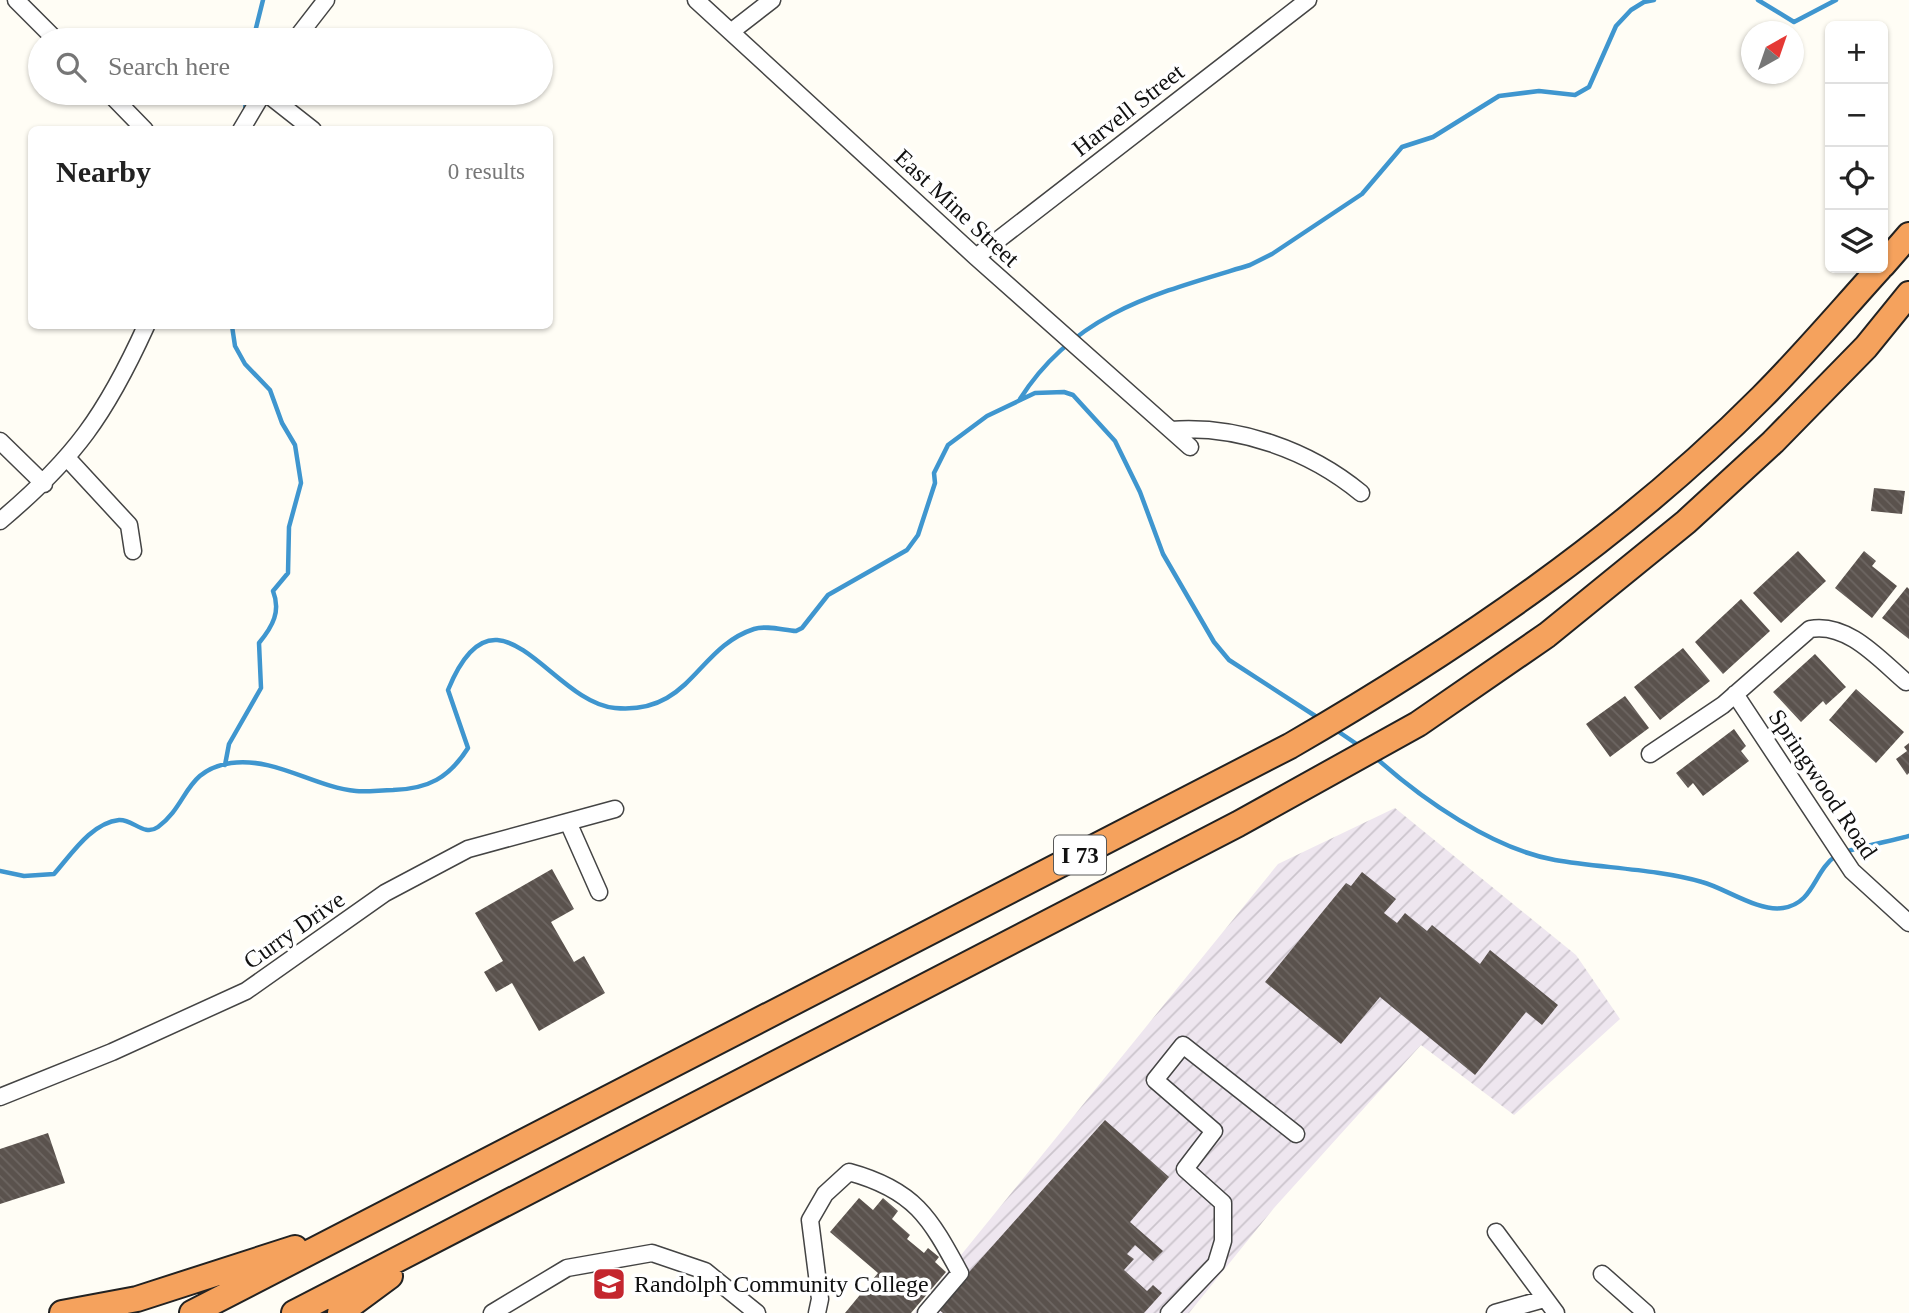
<!DOCTYPE html>
<html lang="en">
<head>
<meta charset="utf-8">
<style>
	body { margin:0; font-family:Georgia,serif; background:#f2f2f2; color:#222 }
	.controls { position:absolute; right:21px; top:21px; display:grid; overflow:hidden; border-radius:10px; box-shadow:0 2px 5px #0004 }
	.controls button { width:63px; height:63px; display:grid; place-items:center; padding:0; border:0; border-bottom:2px solid #e0e0e0; background:#fff; color:#222; font:35px sans-serif }
	.compass { position:absolute; left:1741px; top:21px; width:63px; height:63px; border-radius:50%; background:#fff; box-shadow:0 2px 5px #0004; rotate:40deg }
	.list { margin:0; padding:0; list-style:none }
	h2 { display:flex; justify-content:space-between; align-items:center; height:91px; margin:0; padding:0 28px; font-size:30px }
	h2 small { font-size:23px; font-weight:400; color:#767676 }
	.icon { flex:none; width:38px; height:38px; fill:none; stroke:currentColor; stroke-width:2; stroke-linecap:round; stroke-linejoin:round }
	.map { position:relative; flex:none; width:1909px; height:1313px; overflow:hidden }
	.search { position:absolute; background:#fff; box-shadow:0 2px 5px #0004; left:28px; top:28px; width:525px; height:77px; display:flex; align-items:center; gap:18px; box-sizing:border-box; padding:0 24px; border-radius:38px; color:#767676; font-size:26px }
	.panel { position:absolute; background:#fff; box-shadow:0 2px 5px #0004; left:28px; top:126px; width:525px; height:203px; border-radius:10px }
	.map>svg:first-child { display:block }
	.industrial { fill:url(#industrial-furrows) }
	.lines { fill:none; stroke-linecap:round; stroke-linejoin:round }
	.stream { stroke:#3f96cf; stroke-width:4.5 }
	.building { fill:url(#building-back-hatch) }
	.minor-casing { stroke:#444; stroke-width:19 }
	.highway-casing { stroke:#222; stroke-width:28 }
	.minor { stroke:#fff; stroke-width:16 }
	.highway { stroke:#f5a25d; stroke-width:24 }
	.labels { text-anchor:middle; dominant-baseline:central; stroke-width:7; stroke-linejoin:round; paint-order:stroke }
	.shield { fill:#fff; stroke:#585858; stroke-width:2 }
	.shield-label { font-size:23px; font-weight:bold; fill:#111 }
	.street-label { font-size:24px; fill:#111; stroke:#fff }
	.poi-label { font-size:24px; fill:#111; stroke:#fff; text-anchor:start }
</style>
</head>
<body>
<div class="map">
<svg width="1909" height="1313" viewBox="0 0 1909 1313">
	<defs>
		<pattern id="industrial-furrows" width="10" height="10" patternUnits="userSpaceOnUse" patternTransform="scale(1.75)"><rect width="10" height="10" fill="#eee6ef"/><path d="M-1 1l2-2M0 10L10 0M9 11l2-2" fill="none" stroke="#cbc4cc"/></pattern>
		<pattern id="building-back-hatch" width="6" height="6" patternUnits="userSpaceOnUse" patternTransform="scale(1.75)"><rect width="6" height="6" fill="#5a524d"/><path d="M-1 5l2 2M0 0l6 6M5-1l2 2" fill="none" stroke="#6d6662"/></pattern>
	</defs>
	<rect width="100%" height="100%" fill="#fffdf5"/>
	<!-- industrial -->
	<path class="industrial" d="M1395 808 1576 955 1620 1019 1514 1115 1421 1045 1274 1208 1189 1313H914L1278 864Z"/>
	<g class="lines">
		<!-- stream -->
		<path class="stream" d="M1758 0 1794 22 1836 0
			M253 40 263 0
			M245 113 246 93
			M1020 399C1075 312 1158 293 1250 265L1272 254 1362 194 1402 147 1433 137 1499 96 1539 91 1575 95 1589 87 1616 26 1631 10 1644 2 1654 0
			M1336 730 1361 747
			M1376 758C1423 800 1493 849 1555 860 1601 868 1657 869 1702 882 1725 888 1758 912 1783 908 1815 903 1813 871 1837 855 1844 850 1896 840 1909 836
			M225 765 229 744 261 688 259 643C273 626 281 611 273 591L288 573 289 527 301 483 295 445 282 423 270 390 245 364 235 346 232 326
			M0 871 24 876 54 874C71 855 91 823 119 820 133 819 144 837 158 827 189 804 184 770 231 763 275 757 314 787 356 791 368 792 381 790 393 790 428 789 449 778 468 748L448 690C497 570 551 703 615 708 691 715 696 648 754 629 766 625 783 630 796 631L802 628 828 595 907 550 918 535 935 483 934 473 948 445 987 416 1035 393 1064 392 1073 395 1115 441 1140 492 1163 554 1214 642 1229 660 1320 719"/>
	</g>
	<!-- building -->
	<path class="building" d="M1874 488 1905 491 1902 514 1871 511Z
		M1798 551 1826 581 1781 623 1753 593Z
		M1864 551 1876 561 1872 566 1897 586 1872 618 1835 588Z
		M1907 587 1909 589V639L1882 618Z
		M1741 599 1770 631 1723 674 1695 642Z
		M1683 648 1710 681 1660 720 1634 687Z
		M1815 654 1846 687 1826 705 1823 701 1801 722 1773 692Z
		M1856 689 1904 732 1876 763 1829 720Z
		M1625 696 1649 728 1610 757 1586 724Z
		M1734 729 1746 746 1741 751 1749 761 1703 796 1693 783 1688 788 1676 773Z
		M1909 743V773L1907 775 1896 759 1907 751 1904 747Z
		M552 869 574 909 551 922 574 962 584 956 605 993 539 1031 512 983 496 992 484 972 503 961 475 913Z
		M1362 872 1396 899 1384 913 1397 923 1405 913 1427 931 1432 925 1480 964 1490 950 1558 1005 1542 1025 1526 1012 1475 1075 1380 997 1341 1044 1265 982 1346 883 1351 886Z
		M1105 1120 1169 1177 1130 1222 1163 1251 1153 1261 1135 1245 1127 1254 1134 1259 1124 1270 1147 1291 1153 1285 1162 1293 1144 1313H943L937 1308Z
		M48 1133 65 1183 0 1204V1149Z
		M859 1198 873 1210 883 1198 898 1211 892 1219 910 1235 907 1239 924 1253 928 1248 939 1257 935 1262 946 1272 911 1313H845L878 1273 830 1232Z"/>
	<g class="lines">
		<defs>
			<path id="minor" d="M16 0 56 40
				M696 0 976 257 1190 447
				M732 31 772 0
				M295 40 326 0
				M109 93 145 130
				M266 93 313 130
				M241 130 263 93
				M976 257 1308 0
				M1171 430C1238 425 1309 450 1361 493
				M0 441 44 484
				M68 459 129 525 133 551
				M0 521C75 458 106 414 146 326
				M1735 694 1852 871 1909 923
				M1650 754 1723 705 1810 629C1848 622 1880 660 1906 682
				M568 822 599 892
				M0 1097 112 1052 246 991 385 893 468 849 615 809
				M1496 1232 1556 1313
				M1602 1274 1646 1313
				M492 1313 567 1268 652 1253 705 1271 757 1313
				M817 1313 820 1299 810 1220 825 1194 849 1172C915 1190 930 1218 960 1273L926 1313
				M1169 1313 1216 1264 1223 1241V1203L1185 1169 1214 1131 1155 1080 1183 1045 1296 1134
				M1495 1313 1544 1299"/>
			<path id="highway" d="M1883 265 1909 235
				M62 1313 137 1299 295 1248
				M192 1313 1290 746C1459 648 1624 536 1762 397 1803 356 1841 311 1880 268
				M294 1313 1238 824 1418 724 1547 635 1686 522 1773 442 1866 347 1909 294
				M340 1313 390 1276"/>
		</defs>
		<!-- minor casing -->
		<use href="#minor" class="minor-casing"/>
		<!-- highway casing -->
		<use href="#highway" class="highway-casing"/>
		<!-- minor -->
		<use href="#minor" class="minor"/>
		<!-- highway -->
		<use href="#highway" class="highway"/>
	</g>
	<!-- icons -->
	<defs>
		<symbol id="university-square" viewBox="-11 -11 22 22"><rect x="-9" y="-9" width="18" height="18" rx="4" fill="#c4262e" stroke="#fff"/><path d="M0-5L7-2L0 1L-7-2ZM-4 1L0 2.5L4 1V4Q0 6-4 4Z" fill="#fff"/></symbol>
	</defs>
	<g fill-rule="evenodd">
		<use href="#university-square" x="590" y="1265" width="38" height="38"/>
	</g>
	<g class="labels">
		<!-- shield labels -->
		<rect class="shield" x="1054" y="835.5" width="52" height="39" rx="5"/>
		<g class="shield-label">
			<text x="1080" y="855">I 73</text>
		</g>
		<!-- street labels -->
		<g class="street-label">
			<text transform="translate(1128 110) rotate(-38)">Harvell Street</text>
			<text transform="translate(957 208) rotate(43)">East Mine Street</text>
			<text transform="translate(1823 784) rotate(56)">Springwood Road</text>
			<text transform="translate(294 930) rotate(-35)">Curry Drive</text>
		</g>
		<!-- poi labels -->
		<g class="poi-label">
			<text x="634" y="1284">Randolph Community College</text>
		</g>
	</g>
</svg>
<div class="controls">
<button>+</button>
<button>−</button>
<button><svg class="icon" aria-label="locate" viewBox="0 0 24 24"><circle cx="12" cy="12" r="6"/><path d="M12 2v4M12 18v4M2 12h4M18 12h4"/></svg></button>
<button><svg class="icon" aria-label="layers" viewBox="0 0 24 24"><path d="M12 4l9 5-9 5-9-5zM3 14l9 5 9-5"/></svg></button>
</div>
<svg class="compass" viewBox="-18 -18 36 36"><path d="M0-13l5 13h-10z" fill="#e53935"/><path d="M0 13l5-13h-10z" fill="#767676"/></svg>
<div class="search"><svg class="icon" aria-label="search" viewBox="0 0 24 24"><circle cx="10" cy="10" r="6"/><path d="M15 15l6 6"/></svg>Search here</div>
<section class="panel">
<h2>Nearby<small>0 results</small></h2>
<ul class="list">
</ul>
</section>
</div>
</body>
</html>
